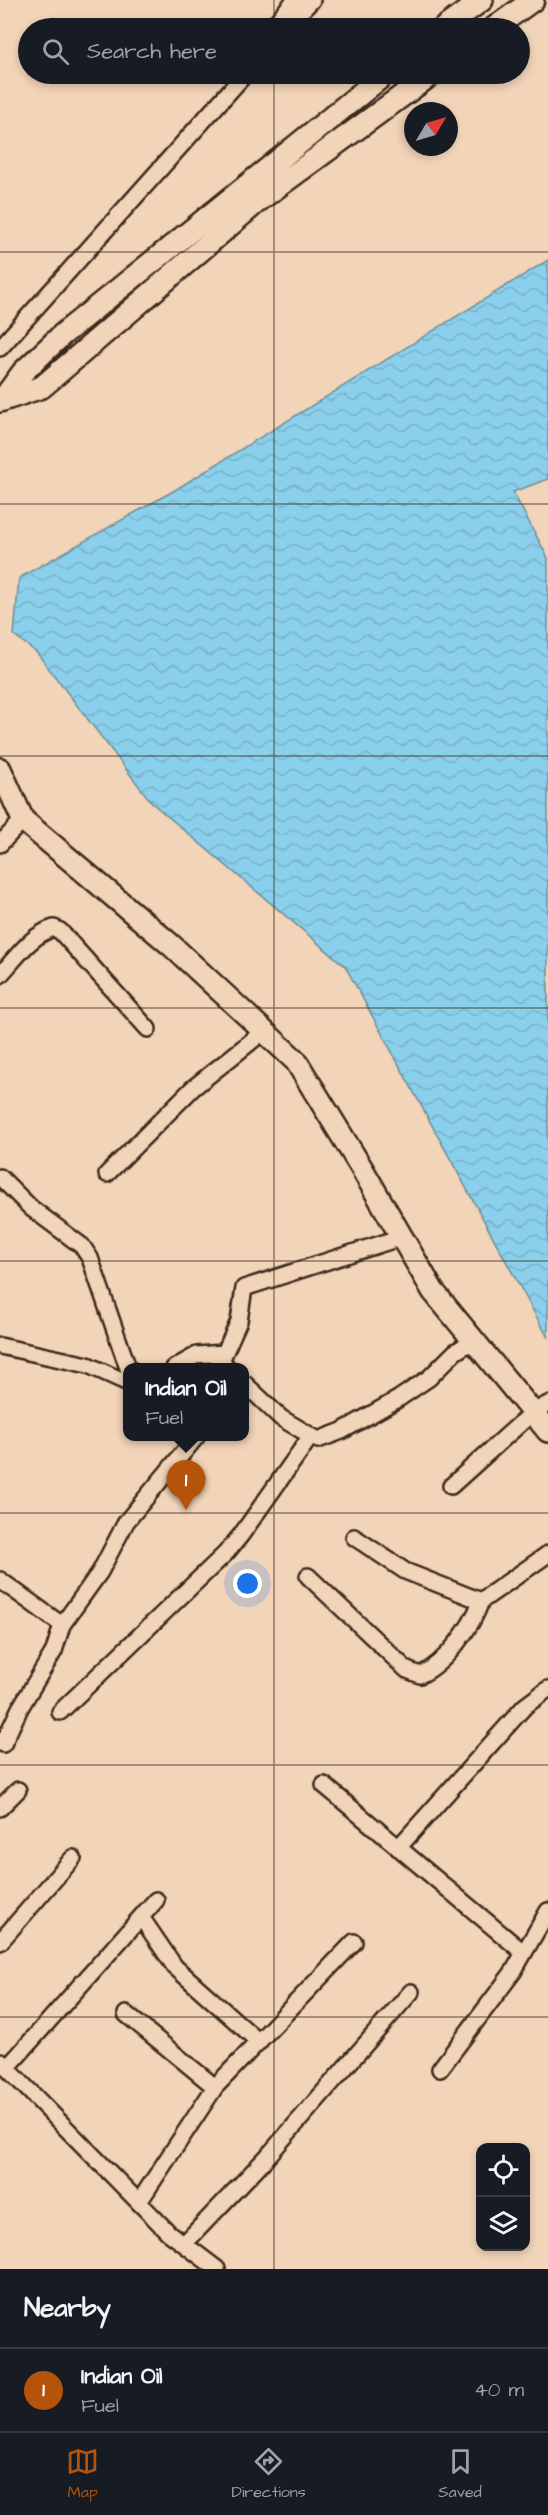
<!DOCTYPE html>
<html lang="en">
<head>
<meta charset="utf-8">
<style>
	body { margin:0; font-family:"Architects Daughter",sans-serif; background:#242831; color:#f1f3f6 }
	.controls { position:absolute; right:18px; bottom:18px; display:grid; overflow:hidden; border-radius:12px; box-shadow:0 3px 9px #0003 }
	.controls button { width:54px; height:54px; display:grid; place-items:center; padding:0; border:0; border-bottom:2px solid #363941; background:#171b24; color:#f1f3f6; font:30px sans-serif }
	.compass { position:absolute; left:404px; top:102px; width:54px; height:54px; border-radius:50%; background:#171b24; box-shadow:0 3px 9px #0003; rotate:52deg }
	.you { position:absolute; left:248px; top:1584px; width:21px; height:21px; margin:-15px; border:4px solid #fff; border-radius:50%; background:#1a73e8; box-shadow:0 0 0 9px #1a73e833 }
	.badge { display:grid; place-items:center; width:39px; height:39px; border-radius:50%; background:#b45309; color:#fff; font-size:20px; font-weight:700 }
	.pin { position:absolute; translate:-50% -50px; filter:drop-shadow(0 2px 3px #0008) }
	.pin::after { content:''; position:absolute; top:32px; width:21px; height:18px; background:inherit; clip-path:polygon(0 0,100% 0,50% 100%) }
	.popup { position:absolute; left:123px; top:1363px; width:126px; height:78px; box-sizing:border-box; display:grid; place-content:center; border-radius:12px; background:#171b24; filter:drop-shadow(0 2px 4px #0005); font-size:20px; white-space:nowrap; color:#9ea1a6 }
	.popup b { font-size:22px; color:#f1f3f6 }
	.popup::after { content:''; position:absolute; left:50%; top:100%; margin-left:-12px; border:12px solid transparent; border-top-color:#171b24 }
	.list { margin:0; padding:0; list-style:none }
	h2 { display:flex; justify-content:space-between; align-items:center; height:78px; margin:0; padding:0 24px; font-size:26px }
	h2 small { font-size:20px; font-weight:400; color:#9ea1a6 }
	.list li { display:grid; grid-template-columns:39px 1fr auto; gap:18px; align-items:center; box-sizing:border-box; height:84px; padding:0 24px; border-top:2px solid #363941 }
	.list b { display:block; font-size:22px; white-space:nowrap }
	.list p { margin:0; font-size:20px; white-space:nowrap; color:#9ea1a6 }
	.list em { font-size:20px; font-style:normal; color:#9ea1a6 }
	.icon { flex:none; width:33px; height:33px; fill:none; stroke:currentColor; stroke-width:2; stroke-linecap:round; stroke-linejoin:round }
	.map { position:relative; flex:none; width:548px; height:2269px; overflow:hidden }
	.search { position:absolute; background:#171b24; box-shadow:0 3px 9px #0003; left:18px; right:18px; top:18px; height:66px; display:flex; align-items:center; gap:15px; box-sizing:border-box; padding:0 21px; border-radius:33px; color:#9ea1a6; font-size:22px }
	.sheet { height:162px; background:#171b24 }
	nav { display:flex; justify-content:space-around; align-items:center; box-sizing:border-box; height:84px; border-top:2px solid #363941; background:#171b24; font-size:16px; color:#9ea1a6 }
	nav a { display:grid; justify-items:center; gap:3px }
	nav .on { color:#b45309 }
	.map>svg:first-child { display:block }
	.water { fill:url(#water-waves); stroke:#6a8d99; stroke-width:1.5 }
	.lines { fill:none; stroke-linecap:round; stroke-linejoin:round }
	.street-casing { stroke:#3b2a1e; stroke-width:20 }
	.secondary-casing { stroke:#3b2a1e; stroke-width:26 }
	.street { stroke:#f2d4b8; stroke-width:15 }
	.secondary { stroke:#f2d4b8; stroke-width:21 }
	.grid { fill:none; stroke:#3b2a1e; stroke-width:1.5; stroke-opacity:0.55 }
</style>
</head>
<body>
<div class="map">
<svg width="548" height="2269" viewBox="0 0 548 2269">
	<defs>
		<pattern id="water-waves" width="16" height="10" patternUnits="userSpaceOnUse" patternTransform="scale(1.5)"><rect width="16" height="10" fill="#8acfeb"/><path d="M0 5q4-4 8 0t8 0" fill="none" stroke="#78b2c9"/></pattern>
	</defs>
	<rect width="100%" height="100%" fill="#f2d4b8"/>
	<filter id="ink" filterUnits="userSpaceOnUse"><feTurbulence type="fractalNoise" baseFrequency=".0167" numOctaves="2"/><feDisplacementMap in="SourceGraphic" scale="12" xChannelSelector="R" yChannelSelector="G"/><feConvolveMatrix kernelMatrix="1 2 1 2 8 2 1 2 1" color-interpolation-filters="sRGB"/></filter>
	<g filter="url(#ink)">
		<!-- water -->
		<path class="water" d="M548 260V479L513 492 548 558V1338L345 966 152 803 37 653 14 635 19 578 175 490Z"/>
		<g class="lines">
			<defs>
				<path id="street" d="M271 28 295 0
					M285 28 312 0
					M0 348 245 74
					M0 844 23 820
					M0 975C16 958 32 934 54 928L60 931 148 1029
					M107 1174 193 1088 264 1031
					M0 1177 31 1208 82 1246 90 1258 128 1368
					M0 1346 88 1365 128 1383
					M174 1368 197 1355 224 1353
					M228 1368 221 1361 239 1321 244 1288 402 1237
					M244 1383 281 1418 318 1440 342 1431 398 1399 429 1378 455 1352 474 1340
					M451 1486 533 1412 548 1404
					M354 1537 405 1571 481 1601 548 1554
					M308 1576 407 1670 420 1675C445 1664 472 1627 481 1601
					M0 1580 62 1625
					M60 1712 226 1553 241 1535 311 1436
					M3 1744 20 1708 54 1651 62 1625 100 1572 126 1522 197 1436
					M324 1785 524 1953
					M0 1808 18 1790
					M398 1848 525 1706 548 1689
					M141 1917 175 1967 259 2042
					M0 1942 73 1858
					M126 2014 215 2087
					M0 2061 169 2233 184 2244 267 2157 411 1992
					M7 2068 156 1900
					M440 2069 513 1972 548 1911
					M139 2202 215 2087 354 1942
					M184 2244 217 2269"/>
				<path id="secondary" d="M444 28 482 0
					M494 28 533 0
					M3 399 23 372 63 334 385 74
					M0 401 42 387 258 201 432 74
					M0 769 23 820 171 945 296 1061 361 1167 433 1291 548 1431"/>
			</defs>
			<!-- street casing -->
			<use href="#street" class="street-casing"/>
			<!-- secondary casing -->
			<use href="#secondary" class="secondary-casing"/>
			<!-- street -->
			<use href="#street" class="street"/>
			<!-- secondary -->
			<use href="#secondary" class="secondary"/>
		</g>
	</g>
	<!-- grid -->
	<path class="grid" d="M274 0V28M274 74V2269M0 252H548M0 504H548M0 756H548M0 1008H548M0 1261H548M0 1513H548M0 1765H548M0 2017H548"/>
</svg>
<div class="controls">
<button><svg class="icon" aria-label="locate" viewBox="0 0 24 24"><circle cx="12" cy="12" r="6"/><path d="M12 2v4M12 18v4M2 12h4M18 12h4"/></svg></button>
<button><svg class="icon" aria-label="layers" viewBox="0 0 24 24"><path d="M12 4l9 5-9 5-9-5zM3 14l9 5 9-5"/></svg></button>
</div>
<svg class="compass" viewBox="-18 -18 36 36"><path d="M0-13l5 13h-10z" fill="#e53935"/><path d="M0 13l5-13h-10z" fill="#9ea1a6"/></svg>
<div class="you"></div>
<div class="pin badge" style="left:186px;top:1510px">1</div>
<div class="popup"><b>Indian Oil</b>Fuel</div>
<div class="search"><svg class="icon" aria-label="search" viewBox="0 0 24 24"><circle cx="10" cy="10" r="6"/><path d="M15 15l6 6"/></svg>Search here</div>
</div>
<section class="sheet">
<h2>Nearby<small></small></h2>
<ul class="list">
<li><span class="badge">1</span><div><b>Indian Oil</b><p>Fuel</p></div><em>40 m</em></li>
</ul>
</section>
<nav>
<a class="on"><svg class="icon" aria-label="map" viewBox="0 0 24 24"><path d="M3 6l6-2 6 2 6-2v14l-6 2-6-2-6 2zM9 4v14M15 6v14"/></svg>Map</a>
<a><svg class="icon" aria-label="directions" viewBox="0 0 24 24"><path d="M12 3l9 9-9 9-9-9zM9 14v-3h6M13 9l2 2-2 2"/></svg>Directions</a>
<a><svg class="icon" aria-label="saved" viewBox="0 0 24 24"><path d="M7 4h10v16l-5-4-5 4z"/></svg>Saved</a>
</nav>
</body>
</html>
